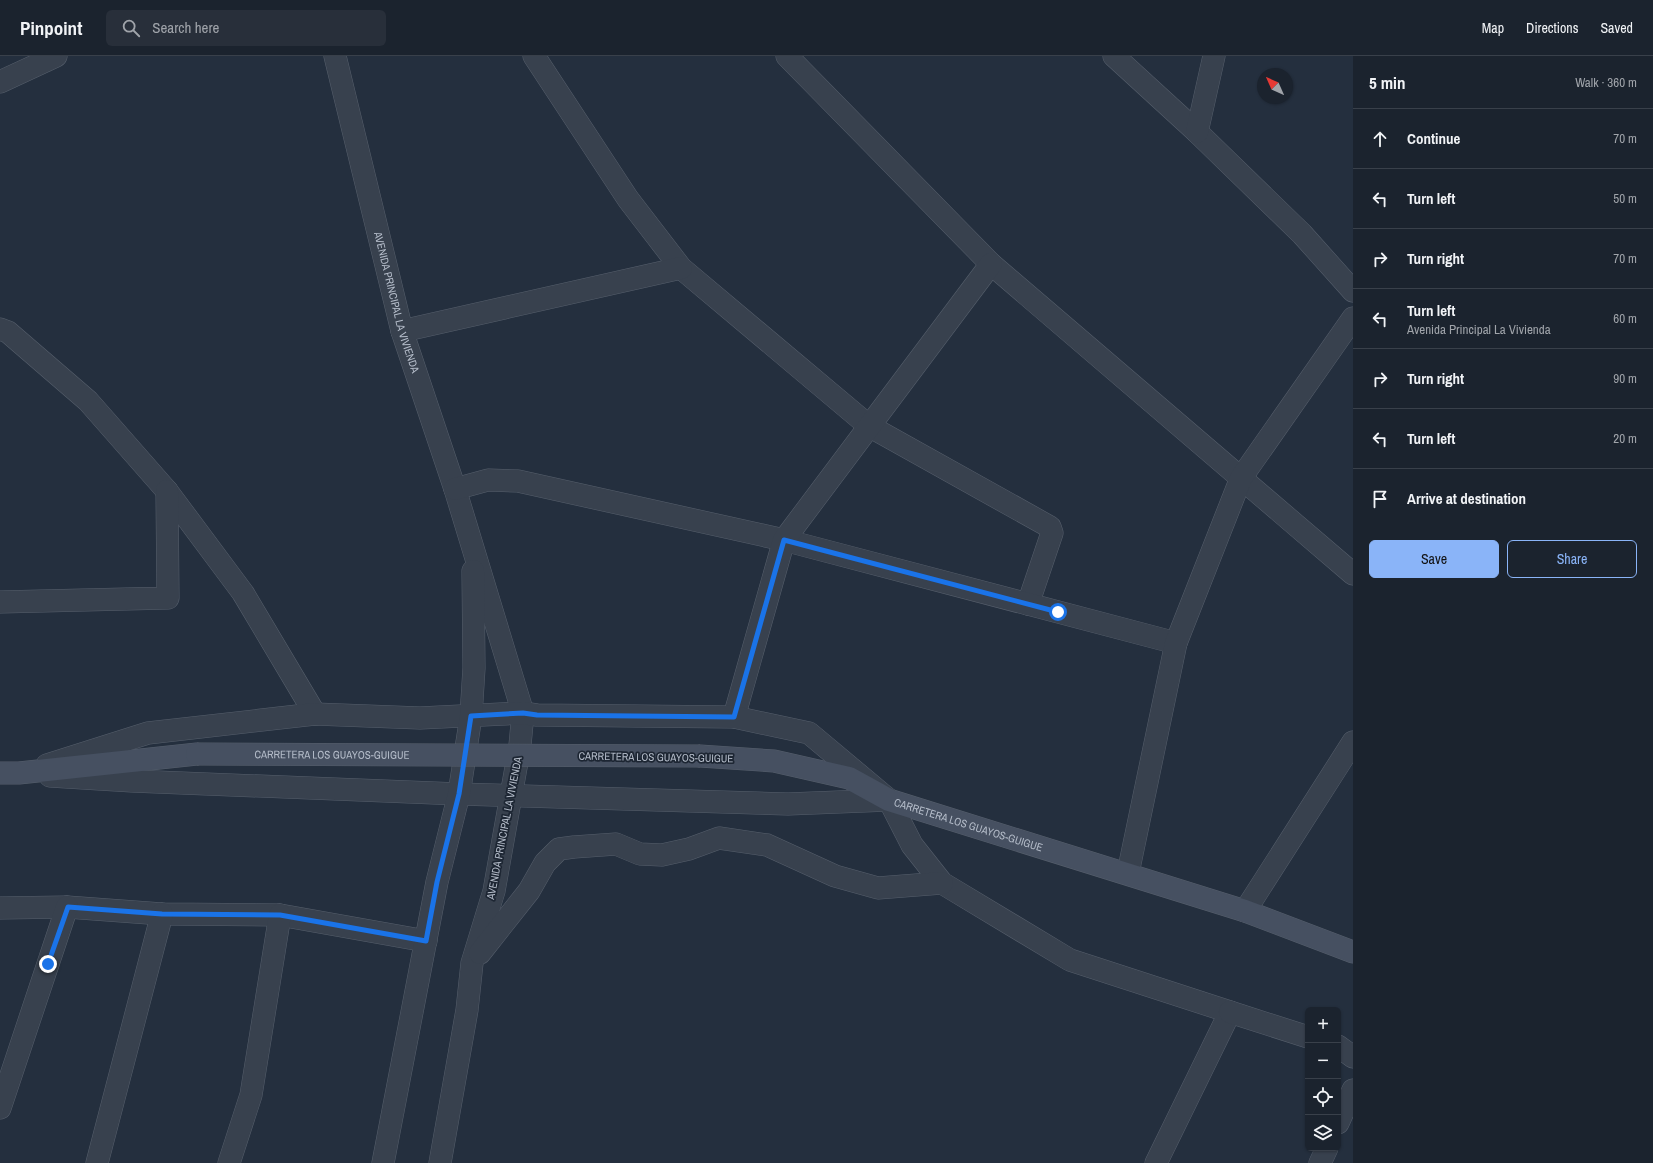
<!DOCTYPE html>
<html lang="en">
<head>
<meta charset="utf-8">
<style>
	body { margin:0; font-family:"Archivo Narrow",sans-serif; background:#282f3a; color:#f1f3f6 }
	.controls { position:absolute; right:12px; bottom:12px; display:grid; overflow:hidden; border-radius:6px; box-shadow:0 1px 3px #0004 }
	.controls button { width:36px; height:36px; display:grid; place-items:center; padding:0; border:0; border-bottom:1px solid #39404a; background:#1b232e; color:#f1f3f6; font:20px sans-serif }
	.compass { position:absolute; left:1257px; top:12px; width:36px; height:36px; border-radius:50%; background:#1b232e; box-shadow:0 1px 3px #0004; rotate:315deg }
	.stop { position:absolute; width:12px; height:12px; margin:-9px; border:3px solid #1a73e8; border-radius:50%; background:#fff }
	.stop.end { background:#1a73e8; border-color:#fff; box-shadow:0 1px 4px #0008 }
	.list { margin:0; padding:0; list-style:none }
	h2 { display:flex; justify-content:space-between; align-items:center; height:52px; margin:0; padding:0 16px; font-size:17px }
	h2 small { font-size:13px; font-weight:400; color:#a0a4aa }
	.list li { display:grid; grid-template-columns:26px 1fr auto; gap:12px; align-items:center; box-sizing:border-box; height:60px; padding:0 16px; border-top:1px solid #39404a }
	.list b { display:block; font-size:15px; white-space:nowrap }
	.list p { margin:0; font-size:13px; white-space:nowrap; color:#a0a4aa }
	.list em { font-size:13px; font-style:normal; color:#a0a4aa }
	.actions { display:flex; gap:8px; padding:12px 16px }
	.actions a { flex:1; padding:9px 0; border:1px solid #8ab4f8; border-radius:6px; text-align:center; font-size:14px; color:#8ab4f8 }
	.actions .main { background:#8ab4f8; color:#111 }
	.icon { flex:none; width:22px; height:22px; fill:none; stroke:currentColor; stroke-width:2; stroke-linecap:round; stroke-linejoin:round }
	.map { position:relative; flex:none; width:1353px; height:1107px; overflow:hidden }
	header { display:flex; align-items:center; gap:24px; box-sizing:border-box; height:56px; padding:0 20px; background:#1b232e; border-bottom:1px solid #39404a }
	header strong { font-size:19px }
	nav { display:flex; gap:22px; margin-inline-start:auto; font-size:14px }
	.search { width:280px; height:36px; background:#282f3a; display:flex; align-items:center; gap:10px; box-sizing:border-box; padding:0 14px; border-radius:6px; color:#a0a4aa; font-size:15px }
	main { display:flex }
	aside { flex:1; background:#1b232e }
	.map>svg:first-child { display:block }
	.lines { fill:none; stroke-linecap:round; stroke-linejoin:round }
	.minor-casing { stroke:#565f6c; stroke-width:23 }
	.secondary-casing { stroke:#565f6c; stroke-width:23 }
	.minor { stroke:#38414e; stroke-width:22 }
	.secondary { stroke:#465061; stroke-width:22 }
	.secondary-bridge-casing { stroke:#565f6c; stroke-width:23; stroke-linecap:butt }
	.secondary-bridge { stroke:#465061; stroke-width:22 }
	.route { stroke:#1a73e8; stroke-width:5 }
	.labels { text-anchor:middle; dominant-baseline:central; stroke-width:3.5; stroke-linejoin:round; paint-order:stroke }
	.street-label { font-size:11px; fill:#b4bcc9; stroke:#1d2633 }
</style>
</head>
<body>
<header>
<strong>Pinpoint</strong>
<div class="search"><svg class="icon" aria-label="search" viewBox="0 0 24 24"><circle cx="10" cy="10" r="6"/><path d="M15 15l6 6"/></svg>Search here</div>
<nav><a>Map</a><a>Directions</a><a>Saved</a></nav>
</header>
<main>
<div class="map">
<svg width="1353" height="1107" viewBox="0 0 1353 1107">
	<rect width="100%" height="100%" fill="#242f3e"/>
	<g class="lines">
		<defs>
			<g id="minor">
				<path id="s1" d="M335 0 402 275 455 433 523 657 520 689 494 835 472 907 467 954 440 1107"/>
				<path d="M534 0 628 143 681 212 869 370 1050 471 1052 477 1028 548"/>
				<path d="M787 0 991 208 1353 518"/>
				<path d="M1114 0 1197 76 1302 178 1353 235"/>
				<path d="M0 26 56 0"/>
				<path d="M1197 76 1214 0"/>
				<path d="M0 273 8 276 88 345 167 435 243 537 315 658"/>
				<path d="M402 275 681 212"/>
				<path d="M455 433 488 424 518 425 784 484 1176 587"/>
				<path d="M0 546 168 542 167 435"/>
				<path d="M734 661 784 484 991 208"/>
				<path d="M47 709 148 677 315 658 420 662 523 657 537 659 734 661 809 677 889 744 912 789 942 827 1070 904 1230 956 1156 1107"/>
				<path d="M50 720 132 725 459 738 788 748 889 744"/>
				<path d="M1128 817 1176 587 1241 422 1353 262"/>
				<path d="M0 852 67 851 162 858 280 859 426 885"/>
				<path d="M1245 855 1353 686"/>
				<path d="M480 897 529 835 545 807 559 793 574 791 616 788 640 798 662 799 689 793 719 782 767 789 835 820 878 832 942 827"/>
				<path d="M1230 956 1308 981"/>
				<path d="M1338 990 1353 1001"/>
				<path d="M0 1052 67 851"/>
				<path d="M1338 1067 1353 1034"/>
				<path d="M97 1107 162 858"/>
				<path d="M229 1107 251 1039 280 859"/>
				<path d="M383 1107 437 826 459 738 471 660 474 612 473 515"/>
				<path d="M1320 1107 1327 1092"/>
			</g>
			<g id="secondary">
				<path id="s2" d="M700 700 774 705 849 722 889 744 1245 855 1353 896"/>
				<path d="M0 717H19L197 698"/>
			</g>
		</defs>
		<!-- minor casing -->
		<use href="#minor" class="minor-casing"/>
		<!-- secondary casing -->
		<use href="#secondary" class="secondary-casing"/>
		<!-- minor -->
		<use href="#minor" class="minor"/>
		<!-- secondary -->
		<use href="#secondary" class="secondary"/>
		<defs>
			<g id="secondary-bridge">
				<path id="s3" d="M197 698 700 700"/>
			</g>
		</defs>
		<!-- secondary-bridge casing -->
		<use href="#secondary-bridge" class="secondary-bridge-casing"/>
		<!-- secondary-bridge -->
		<use href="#secondary-bridge" class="secondary-bridge"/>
	</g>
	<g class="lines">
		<!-- route -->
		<path class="route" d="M48 908 68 851 162 858 280 859 426 885 437 826 459 738 471 660 523 657 537 659 734 661 784 484 1058 556"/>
	</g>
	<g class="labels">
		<!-- street labels -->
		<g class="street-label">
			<text stroke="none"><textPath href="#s1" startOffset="254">AVENIDA PRINCIPAL LA VIVIENDA</textPath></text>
			<text stroke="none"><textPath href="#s3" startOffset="135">CARRETERA LOS GUAYOS-GUIGUE</textPath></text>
			<text transform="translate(656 701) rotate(1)">CARRETERA LOS GUAYOS-GUIGUE</text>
			<text stroke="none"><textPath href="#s2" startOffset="280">CARRETERA LOS GUAYOS-GUIGUE</textPath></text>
			<text transform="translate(504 772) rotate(-79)">AVENIDA PRINCIPAL LA VIVIENDA</text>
		</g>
	</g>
</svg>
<div class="controls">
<button>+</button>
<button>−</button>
<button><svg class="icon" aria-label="locate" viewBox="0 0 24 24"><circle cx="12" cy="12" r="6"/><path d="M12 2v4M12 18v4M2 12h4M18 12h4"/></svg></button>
<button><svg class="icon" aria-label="layers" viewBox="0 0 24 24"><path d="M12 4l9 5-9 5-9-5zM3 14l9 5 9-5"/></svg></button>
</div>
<svg class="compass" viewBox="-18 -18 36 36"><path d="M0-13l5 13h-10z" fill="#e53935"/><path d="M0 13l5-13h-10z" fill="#a0a4aa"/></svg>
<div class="stop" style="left:1058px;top:556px"></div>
<div class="stop end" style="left:48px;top:908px"></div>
</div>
<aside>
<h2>5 min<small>Walk · 360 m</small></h2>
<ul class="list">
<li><svg class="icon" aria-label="ahead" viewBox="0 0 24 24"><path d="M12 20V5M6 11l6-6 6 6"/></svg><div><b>Continue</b></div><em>70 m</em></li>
<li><svg class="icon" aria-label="left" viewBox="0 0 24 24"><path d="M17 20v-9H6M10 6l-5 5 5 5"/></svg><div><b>Turn left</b></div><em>50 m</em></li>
<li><svg class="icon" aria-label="right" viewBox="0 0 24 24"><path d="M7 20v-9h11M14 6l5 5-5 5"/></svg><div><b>Turn right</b></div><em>70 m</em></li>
<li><svg class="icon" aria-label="left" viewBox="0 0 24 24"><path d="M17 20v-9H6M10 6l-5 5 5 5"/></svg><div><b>Turn left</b><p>Avenida Principal La Vivienda</p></div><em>60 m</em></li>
<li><svg class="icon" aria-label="right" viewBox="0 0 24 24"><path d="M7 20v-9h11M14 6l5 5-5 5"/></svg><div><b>Turn right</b></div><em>90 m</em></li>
<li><svg class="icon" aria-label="left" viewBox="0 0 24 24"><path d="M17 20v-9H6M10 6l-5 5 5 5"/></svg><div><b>Turn left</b></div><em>20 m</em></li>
<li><svg class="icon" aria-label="arrive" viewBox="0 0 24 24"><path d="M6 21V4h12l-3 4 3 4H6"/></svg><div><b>Arrive at destination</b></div></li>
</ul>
<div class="actions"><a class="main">Save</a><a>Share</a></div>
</aside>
</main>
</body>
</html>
